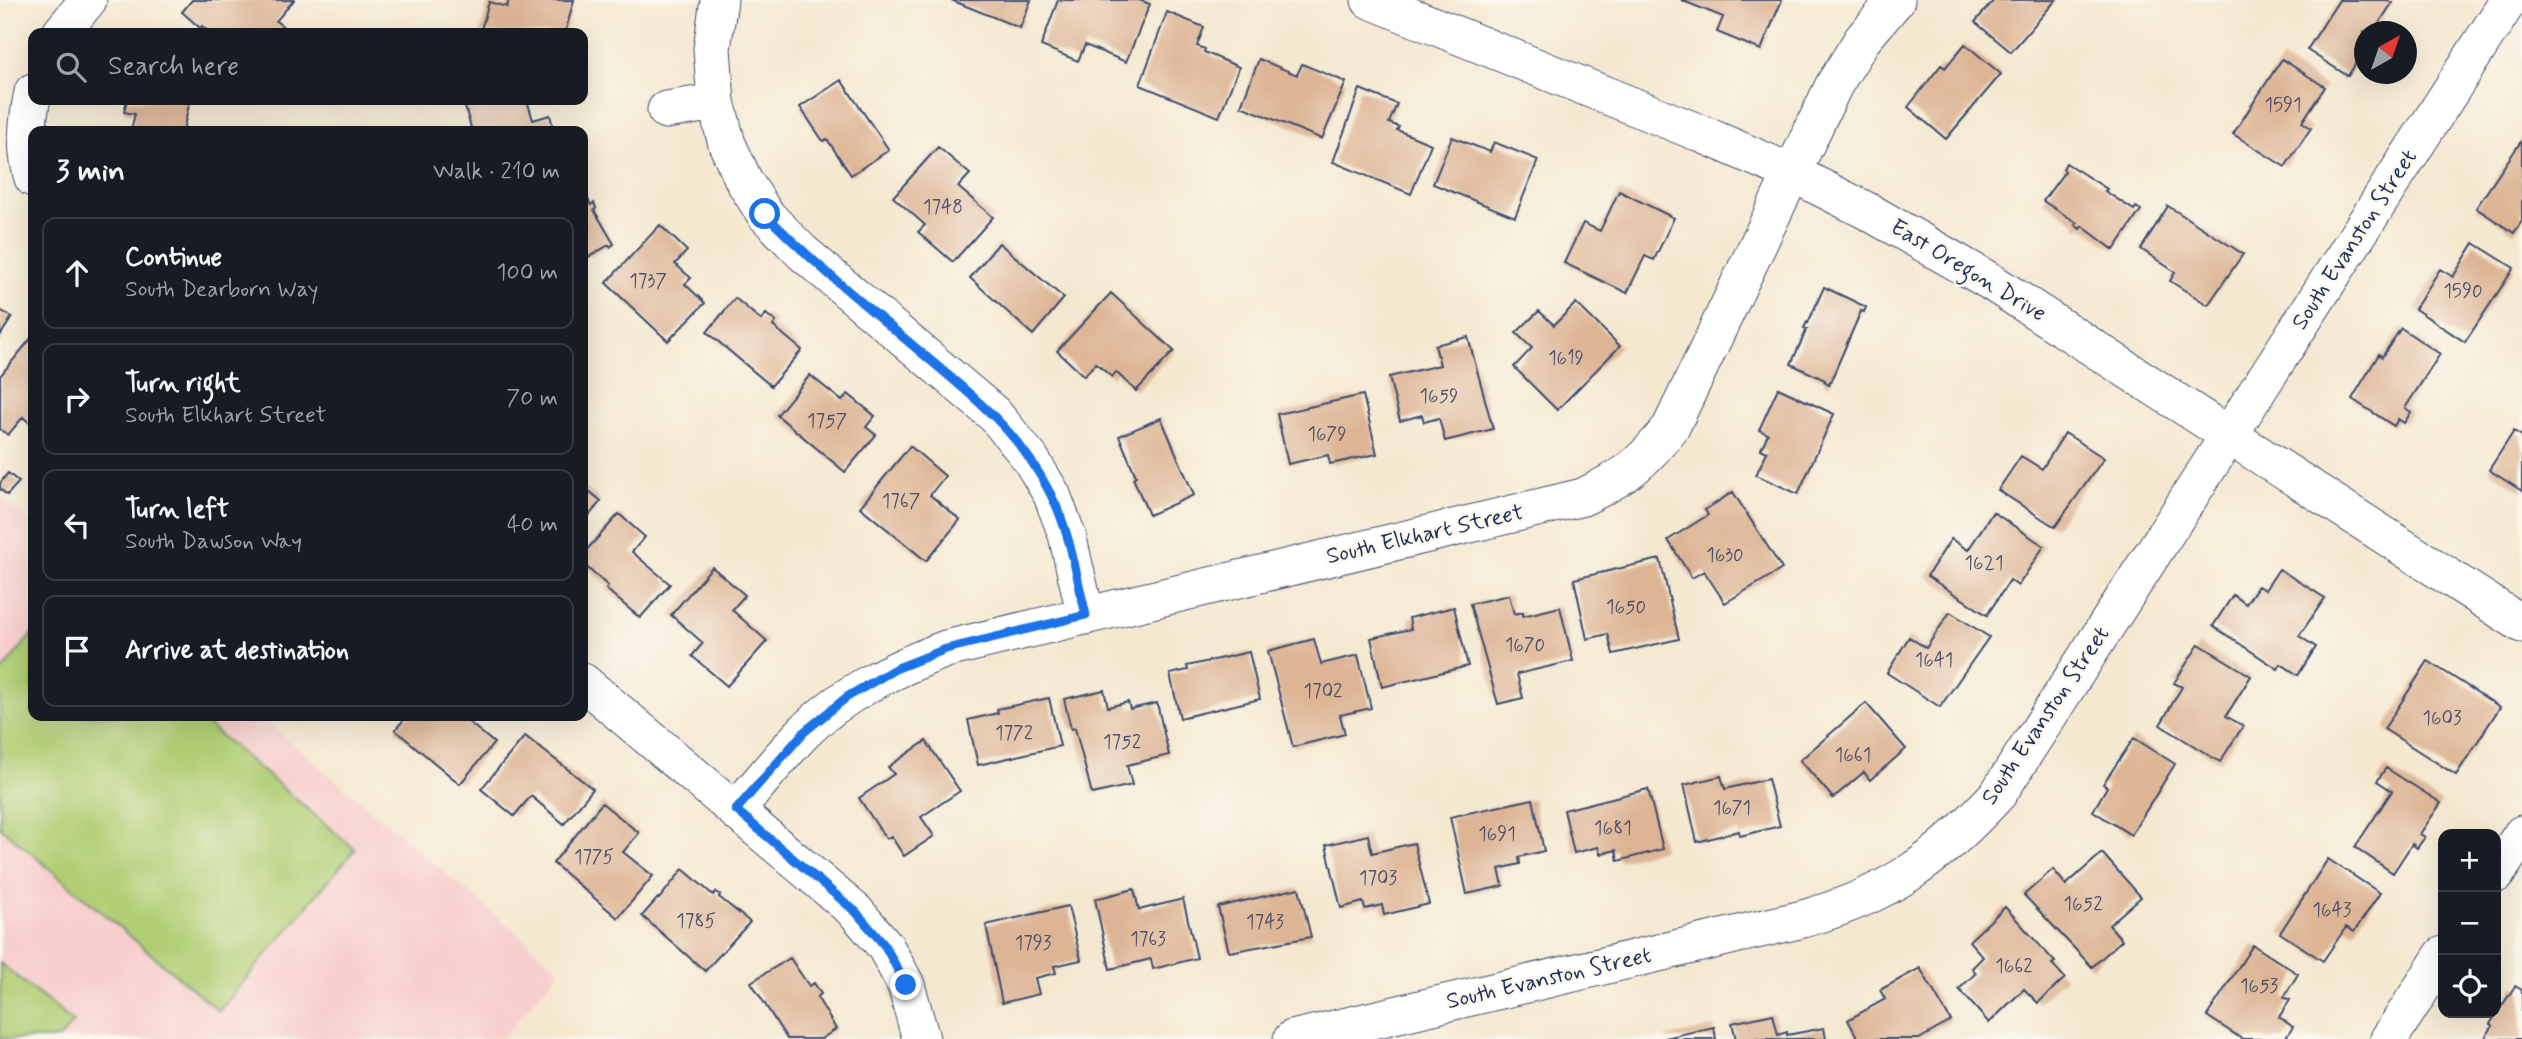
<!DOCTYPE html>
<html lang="en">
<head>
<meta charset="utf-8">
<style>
	body { margin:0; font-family:Mynerve,sans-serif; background:#242831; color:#f1f3f6 }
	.controls { position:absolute; right:21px; bottom:21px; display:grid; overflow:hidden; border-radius:14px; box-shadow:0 7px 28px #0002 }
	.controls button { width:63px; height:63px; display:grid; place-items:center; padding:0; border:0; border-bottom:2px solid #363941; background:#171b24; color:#f1f3f6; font:35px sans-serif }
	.compass { position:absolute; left:2354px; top:21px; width:63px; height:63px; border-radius:50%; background:#171b24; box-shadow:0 7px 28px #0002; rotate:40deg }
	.stop { position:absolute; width:21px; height:21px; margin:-16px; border:5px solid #1a73e8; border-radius:50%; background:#fff }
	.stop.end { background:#1a73e8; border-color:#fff; box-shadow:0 2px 7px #0008 }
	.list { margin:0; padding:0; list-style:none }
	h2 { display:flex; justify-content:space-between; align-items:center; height:91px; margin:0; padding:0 28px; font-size:30px }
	h2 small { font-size:23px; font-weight:400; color:#9ea1a6 }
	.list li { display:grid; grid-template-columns:46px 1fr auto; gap:21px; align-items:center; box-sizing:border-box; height:112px; margin:0 14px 14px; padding:0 14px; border:2px solid #363941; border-radius:14px }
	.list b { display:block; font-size:26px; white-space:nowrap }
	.list p { margin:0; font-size:23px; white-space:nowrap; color:#9ea1a6 }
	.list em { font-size:23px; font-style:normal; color:#9ea1a6 }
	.icon { flex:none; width:38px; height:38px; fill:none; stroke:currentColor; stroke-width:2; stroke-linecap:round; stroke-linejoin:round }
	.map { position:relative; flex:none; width:2522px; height:1039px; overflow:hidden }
	.search { position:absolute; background:#171b24; box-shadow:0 7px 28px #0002; left:28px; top:28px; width:560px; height:77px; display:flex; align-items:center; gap:18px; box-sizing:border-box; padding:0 24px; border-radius:14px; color:#9ea1a6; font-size:26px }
	.panel { position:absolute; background:#171b24; box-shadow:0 7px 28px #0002; left:28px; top:126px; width:560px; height:595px; border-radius:14px }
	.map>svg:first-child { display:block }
	.built { fill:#f7d0cd }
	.green { fill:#b0ce74; stroke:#667e69; stroke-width:2 }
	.building { fill:#ddb595 }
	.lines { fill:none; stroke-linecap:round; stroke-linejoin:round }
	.minor-casing { stroke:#3c4b6f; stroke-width:39 }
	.minor { stroke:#fff; stroke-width:37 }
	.route { stroke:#1a73e8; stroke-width:9 }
	.labels { text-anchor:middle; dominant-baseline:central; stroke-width:5; stroke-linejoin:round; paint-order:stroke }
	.number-label { font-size:19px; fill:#4c506c }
	.street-label { font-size:23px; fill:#1b2f5e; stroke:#fbf7ec }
</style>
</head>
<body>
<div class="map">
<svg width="2522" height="1039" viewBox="0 0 2522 1039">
	<rect width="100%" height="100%" fill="#fbf7ec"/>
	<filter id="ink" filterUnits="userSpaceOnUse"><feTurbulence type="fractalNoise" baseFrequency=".0143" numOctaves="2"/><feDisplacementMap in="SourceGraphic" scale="14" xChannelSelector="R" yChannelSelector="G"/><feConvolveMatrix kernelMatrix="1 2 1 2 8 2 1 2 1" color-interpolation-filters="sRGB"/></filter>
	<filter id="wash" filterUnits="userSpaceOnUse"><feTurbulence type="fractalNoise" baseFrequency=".00686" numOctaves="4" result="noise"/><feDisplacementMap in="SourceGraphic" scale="28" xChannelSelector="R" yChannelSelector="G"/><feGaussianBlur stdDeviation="1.57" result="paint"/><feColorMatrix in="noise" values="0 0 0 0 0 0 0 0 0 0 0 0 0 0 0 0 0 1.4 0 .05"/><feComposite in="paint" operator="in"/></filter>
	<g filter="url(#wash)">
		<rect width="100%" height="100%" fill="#f4e8d0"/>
		<!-- built -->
		<path class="built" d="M0 496 33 524V716H260L560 970 502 1039H0Z"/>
		<!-- green -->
		<path class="green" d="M33 633V716H197L355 849 219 1011 0 827V673Z
			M0 963 73 1022 59 1039H0Z"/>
		<g id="blocks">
			<!-- building -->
			<path class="building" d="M192 0H294L276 21 291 33H210L202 26 200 28 182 12Z
				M509 0H574L565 33H480L489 2 507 7Z
				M951 0H1031L1020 28Z
				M1058 0H1139L1150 4 1126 62 1085 45 1078 61 1041 46Z
				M1681 0H1782L1761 50 1717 32 1723 17Z
				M1994 0H2056L2011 52 1975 22Z
				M2339 0H2387L2392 3 2376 28 2380 32H2364V50L2348 76 2307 50Z
				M1167 12 1204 27 1197 46 1205 49 1204 52 1239 67 1219 117 1140 85Z
				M1965 44 2001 74 1946 139 1908 107 1941 65 1945 68Z
				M1259 59 1297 75 1302 64 1346 82 1322 139 1241 106Z
				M2282 59 2325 87 2302 122 2311 128 2285 167 2233 134Z
				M841 80 889 150 851 175 827 139 823 141 800 107Z
				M1360 89 1397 104 1389 123 1399 127 1397 130 1431 144 1411 194 1333 162Z
				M127 100H190L183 131 131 130 135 114 124 112Z
				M463 100H520L521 102 527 100 533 120 550 115 554 131H472Z
				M1452 137 1490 152 1494 142 1538 160 1515 217 1433 184Z
				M2522 140V221L2514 233 2476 208Z
				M938 147 970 174 958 187 993 217 953 262 918 232 925 225 893 197Z
				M2066 163 2107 189 2105 191 2134 210 2136 207 2141 210 2114 250 2082 226 2080 229 2075 225 2077 223 2043 201 2065 171 2063 169Z
				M583 190 591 205 594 203 596 208 594 210 614 244 610 247 609 245 583 260Z
				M1619 191 1674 218 1654 260 1645 256 1627 293 1564 263 1583 223 1600 231Z
				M2168 206 2243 254 2208 305 2170 281 2175 272 2141 249Z
				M660 225 687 251 675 264 691 278 685 284 705 303 668 341 606 283Z
				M999 243 1064 298 1033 335 970 278Z
				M2474 243 2514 268 2465 342 2415 309 2440 269 2453 277Z
				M1824 287 1866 307 1864 312 1861 311 1829 385 1824 382 1825 380 1791 364 1807 329 1804 328 1807 322 1808 323Z
				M1111 293 1174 351 1136 391 1116 372 1112 377 1096 363 1084 376 1057 351Z
				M735 298 761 320 766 314 776 322 773 326 802 350 771 386 707 332Z
				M1576 303 1620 346 1557 410 1514 367 1532 348 1516 333 1539 311 1554 325Z
				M0 310 12 317 0 336Z
				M2401 328 2440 354 2405 408 2411 412 2404 423 2398 419 2394 426 2352 399 2379 354 2382 357Z
				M33 336V426L23 417 8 435 0 429V376Z
				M1468 337 1493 429 1445 441 1439 418 1424 422 1422 415 1400 421 1389 377 1440 365 1435 345Z
				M810 375 842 401 848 394 875 416 866 427 876 435 845 472 777 415Z
				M1778 388 1834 414 1798 494 1756 475 1767 452 1761 449 1768 434 1759 430Z
				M1363 395 1377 454 1330 464 1328 455 1288 464 1277 414Z
				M1161 418 1194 495 1149 515 1133 478 1136 476 1119 436Z
				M2514 431 2522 436V491L2489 470Z
				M2065 433 2104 458 2055 527 1998 490 2021 456 2042 469Z
				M910 446 945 476 930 495 960 520 926 561 860 507Z
				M8 473 19 482 7 495 0 489V483Z
				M583 486 601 501 583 523Z
				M1733 492 1782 569 1725 603 1704 571 1692 578 1668 540 1708 515 1705 510Z
				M1993 512 2044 546 2018 586 2010 580 1987 615 1927 576 1951 539 1968 550Z
				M619 514 645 537 632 552 670 584 640 618 606 589 608 586 583 564V554Z
				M1660 559 1679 639 1613 654 1608 634 1587 639 1574 579Z
				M712 567 745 595 732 610 767 641 727 686 692 656 703 643 671 615Z
				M2279 569 2325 598 2299 636 2316 647 2298 675 2281 664 2278 669 2213 626 2233 595 2246 604 2258 586 2265 590Z
				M1509 595 1514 614 1523 612V616L1560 607 1573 661 1517 674 1523 698 1498 704 1470 604Z
				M1454 607 1468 666 1382 687 1371 638 1411 629 1409 618Z
				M1950 612 1989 637 1940 707 1887 673 1909 637 1926 648Z
				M1314 639 1321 664 1358 655 1371 708 1340 715 1345 734 1293 747 1268 651Z
				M2199 644 2251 676 2226 716 2243 726 2220 762 2160 725 2182 687 2174 683Z
				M1249 652 1260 699 1180 718 1170 674 1188 670 1187 666Z
				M2428 661 2500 707 2456 775 2384 729Z
				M1104 690 1108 707 1128 702 1130 709 1157 703 1169 755 1127 765 1132 785 1092 794 1075 728 1071 729 1064 699Z
				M1049 698 1060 746 978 765 968 720 998 713 997 709Z
				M1866 703 1906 749 1870 780 1864 772 1833 798 1800 760Z
				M407 716H468L465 719 494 743 460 784 395 730Z
				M525 736 593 789 564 824 531 796 514 816 481 789Z
				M2134 738 2175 764 2131 835 2093 811 2107 787 2103 784Z
				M926 741 960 791 921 817 934 836 904 856 891 836 886 839 859 798 894 774 888 767Z
				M2386 768 2441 803 2420 834 2425 837 2417 848 2412 844 2393 873 2355 847 2392 791 2377 781Z
				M1721 776 1725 789 1768 779 1780 826 1740 836 1739 831 1697 842 1684 785Z
				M1648 789 1663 849 1618 861 1616 850 1600 854 1598 847 1574 853 1564 810Z
				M1533 799 1544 851 1519 857 1520 864 1499 869 1503 886 1467 894 1450 817Z
				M602 803 639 833 623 852 653 876 618 918 553 863Z
				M1368 835 1372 853 1414 843 1429 904 1384 915 1382 905 1365 909 1363 902 1341 908 1326 845Z
				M2102 853 2141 897 2109 925 2122 940 2092 967 2024 895 2053 869 2066 885Z
				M2328 859 2380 893 2354 932 2346 927 2323 961 2280 933Z
				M683 869 713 895 716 892 720 895 719 897 750 922 705 971 642 916 658 898 659 899Z
				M1299 888 1311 937 1229 952 1218 907Z
				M1134 889 1139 910 1183 899 1197 958 1153 969 1151 959 1110 969 1095 899Z
				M1068 906 1081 960 1054 966 1056 973 1035 978 1039 994 1002 1003 986 925Z
				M2005 907 2055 962 2052 964 2065 978 2038 1003 2024 989 1989 1023 1959 989 1976 973 1972 968 1983 957 1969 941Z
				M2253 945 2298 974 2284 997 2290 1000 2279 1017 2293 1027 2285 1039H2242L2207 1016Z
				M790 958 809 986 814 983 821 994 817 997 836 1029 821 1039H787L751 982Z
				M1920 968 1951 1021 1919 1039H1858L1848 1020 1885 999 1880 990Z
				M2515 986 2522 990V1039H2484L2493 1026 2490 1024Z
				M1773 1014 1778 1035 1787 1032V1035L1824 1028 1826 1039H1736L1732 1023Z
				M1714 1027 1716 1039H1665V1038Z"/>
		</g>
	</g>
	<g filter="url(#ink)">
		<use href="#blocks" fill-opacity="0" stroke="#3c4b6f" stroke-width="2"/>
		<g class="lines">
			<defs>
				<path id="minor" d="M719 0 712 49 716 102 727 144 744 181 765 214 802 252 994 414 1030 458 1052 495 1067 535 1086 616
					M1370 0 1702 134 1792 173 1871 213 1988 280 2522 624
					M61 33 88 0
					M33 92C27 121 24 150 33 178
					M666 110 716 102
					M583 682 856 912 885 946 906 985 921 1039
					M736 810C758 785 779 758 803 733 842 693 894 669 946 649L1583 497C1626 476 1641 465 1671 427L1834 85 1862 40 1896 0
					M2496 874 2522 834
					M1292 1039 1803 919C1891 894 1936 861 1998 794L2509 0
					M2389 1039 2443 955"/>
			</defs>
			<!-- minor casing -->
			<use href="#minor" class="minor-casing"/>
			<!-- minor -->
			<use href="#minor" class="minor"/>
		</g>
	</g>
	<g class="lines" filter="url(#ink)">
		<!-- route -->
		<path class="route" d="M765 214C813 263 865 305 917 349 970 394 1018 429 1050 493 1070 530 1076 575 1086 615L946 649 895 669 847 697 804 732 736 810 856 912 885 946 906 985"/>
	</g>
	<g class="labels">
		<!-- number labels -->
		<g class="number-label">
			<text x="2283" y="105">1591</text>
			<text x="943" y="207">1748</text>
			<text x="648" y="281">1737</text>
			<text x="2463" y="291">1590</text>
			<text x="1566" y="358">1619</text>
			<text x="1439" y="396">1659</text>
			<text x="827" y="421">1757</text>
			<text x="1327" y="434">1679</text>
			<text x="901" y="501">1767</text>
			<text x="1725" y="555">1630</text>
			<text x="1984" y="563">1621</text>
			<text x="1626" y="607">1650</text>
			<text x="1525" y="645">1670</text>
			<text x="1934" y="660">1641</text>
			<text x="1323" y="691">1702</text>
			<text x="2442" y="718">1603</text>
			<text x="1014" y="733">1772</text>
			<text x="1122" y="742">1752</text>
			<text x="1853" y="755">1661</text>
			<text x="1732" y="808">1671</text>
			<text x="1613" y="828">1681</text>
			<text x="1497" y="834">1691</text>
			<text x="594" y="857">1775</text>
			<text x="1378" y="878">1703</text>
			<text x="2083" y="904">1652</text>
			<text x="2332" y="910">1643</text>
			<text x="696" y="921">1785</text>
			<text x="1265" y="922">1743</text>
			<text x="1148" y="939">1763</text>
			<text x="1033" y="943">1793</text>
			<text x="2014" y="966">1662</text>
			<text x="2259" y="986">1653</text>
		</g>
		<!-- street labels -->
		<g class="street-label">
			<text transform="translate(2355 240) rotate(-57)">South Evanston Street</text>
			<text transform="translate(1968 271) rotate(31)">East Oregon Drive</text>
			<text transform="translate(1425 535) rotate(-13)">South Elkhart Street</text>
			<text transform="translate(2046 716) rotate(-56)">South Evanston Street</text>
			<text transform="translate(1549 979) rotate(-13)">South Evanston Street</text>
		</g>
	</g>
</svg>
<div class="controls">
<button>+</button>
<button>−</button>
<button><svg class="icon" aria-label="locate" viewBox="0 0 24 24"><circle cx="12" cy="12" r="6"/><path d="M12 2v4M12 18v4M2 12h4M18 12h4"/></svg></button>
</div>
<svg class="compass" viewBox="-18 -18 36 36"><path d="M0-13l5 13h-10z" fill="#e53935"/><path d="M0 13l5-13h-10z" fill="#9ea1a6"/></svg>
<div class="stop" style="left:765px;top:214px"></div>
<div class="stop end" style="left:906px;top:985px"></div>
<div class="search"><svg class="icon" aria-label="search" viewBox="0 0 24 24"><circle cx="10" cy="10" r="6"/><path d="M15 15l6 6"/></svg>Search here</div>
<section class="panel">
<h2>3 min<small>Walk · 210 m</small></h2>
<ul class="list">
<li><svg class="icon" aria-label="ahead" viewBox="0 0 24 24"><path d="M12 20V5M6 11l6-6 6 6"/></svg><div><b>Continue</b><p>South Dearborn Way</p></div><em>100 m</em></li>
<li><svg class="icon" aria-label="right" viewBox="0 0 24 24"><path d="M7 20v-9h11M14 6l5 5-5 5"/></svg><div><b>Turn right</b><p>South Elkhart Street</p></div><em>70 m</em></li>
<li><svg class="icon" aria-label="left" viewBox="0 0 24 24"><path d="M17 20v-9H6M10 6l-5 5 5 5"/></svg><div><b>Turn left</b><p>South Dawson Way</p></div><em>40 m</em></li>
<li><svg class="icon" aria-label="arrive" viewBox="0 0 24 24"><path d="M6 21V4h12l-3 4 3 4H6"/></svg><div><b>Arrive at destination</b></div></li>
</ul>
</section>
</div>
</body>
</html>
